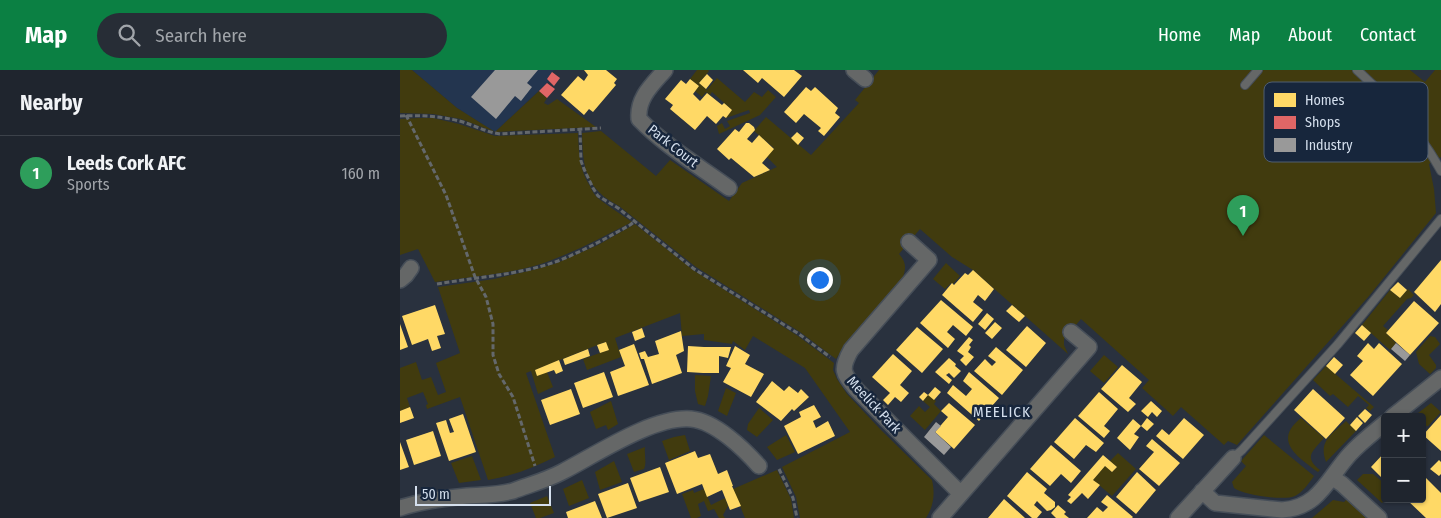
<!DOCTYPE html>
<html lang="en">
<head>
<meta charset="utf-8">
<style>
	body { margin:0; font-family:"Fira Sans Condensed",sans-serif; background:#272d36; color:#f1f3f6 }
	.controls { position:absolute; right:15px; bottom:15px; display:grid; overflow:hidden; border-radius:5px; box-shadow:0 1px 4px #0004 }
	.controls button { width:45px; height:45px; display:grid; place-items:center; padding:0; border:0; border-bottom:1px solid #3c424a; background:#1f252e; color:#f1f3f6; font:25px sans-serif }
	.scale { position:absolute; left:15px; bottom:12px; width:136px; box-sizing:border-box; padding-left:5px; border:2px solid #d4dfed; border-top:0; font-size:14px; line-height:18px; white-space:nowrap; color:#d4dfed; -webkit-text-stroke:4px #17263c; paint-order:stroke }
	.you { position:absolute; left:419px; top:209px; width:18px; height:18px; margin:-12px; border:4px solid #fff; border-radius:50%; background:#1a73e8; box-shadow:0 0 0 8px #1a73e833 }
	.badge { display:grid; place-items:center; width:32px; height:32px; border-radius:50%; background:#0b8043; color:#fff; font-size:16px; font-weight:700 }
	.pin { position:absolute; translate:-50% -41px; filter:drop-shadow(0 1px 2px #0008) }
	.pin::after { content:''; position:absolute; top:26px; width:18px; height:15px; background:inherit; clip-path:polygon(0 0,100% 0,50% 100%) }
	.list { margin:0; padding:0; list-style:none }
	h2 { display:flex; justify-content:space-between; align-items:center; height:65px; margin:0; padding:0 20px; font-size:21px }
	h2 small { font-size:16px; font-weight:400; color:#a1a5aa }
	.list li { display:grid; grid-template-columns:32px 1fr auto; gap:15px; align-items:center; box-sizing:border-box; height:75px; padding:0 20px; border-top:1px solid #3c424a }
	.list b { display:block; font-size:19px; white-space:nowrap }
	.list p { margin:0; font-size:16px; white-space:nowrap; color:#a1a5aa }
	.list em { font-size:16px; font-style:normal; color:#a1a5aa }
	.icon { flex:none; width:28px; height:28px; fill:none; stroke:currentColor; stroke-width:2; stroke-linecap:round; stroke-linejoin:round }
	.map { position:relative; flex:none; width:1041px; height:448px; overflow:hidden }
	header { display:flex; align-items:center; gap:30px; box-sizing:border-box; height:70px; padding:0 25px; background:#0b8043; color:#fff }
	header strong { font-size:24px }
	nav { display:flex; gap:28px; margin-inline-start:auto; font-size:18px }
	.search { width:350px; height:45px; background:#272d36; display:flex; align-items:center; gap:12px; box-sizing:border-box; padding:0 18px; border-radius:28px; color:#a1a5aa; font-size:19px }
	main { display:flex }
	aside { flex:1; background:#1f252e }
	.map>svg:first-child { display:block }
	.built { fill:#23354f }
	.green { fill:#413b0e }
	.homes { fill:#ffd966 }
	.shops { fill:#e06666 }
	.industry { fill:#999 }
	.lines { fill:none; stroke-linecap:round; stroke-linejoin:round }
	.lane-casing { stroke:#464e58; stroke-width:10 }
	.street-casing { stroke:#464e58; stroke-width:18 }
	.path { stroke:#64686b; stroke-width:3; stroke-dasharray:5 2.5; stroke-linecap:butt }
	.lane { stroke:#656767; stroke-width:8 }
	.street { stroke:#656767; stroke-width:15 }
	.labels { text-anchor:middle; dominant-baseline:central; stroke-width:5; stroke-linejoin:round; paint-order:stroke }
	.street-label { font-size:14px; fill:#d4dfed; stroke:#17263c }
	.neighbourhood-label { font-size:15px; letter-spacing:1px; fill:#d4dfed; stroke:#17263c }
	.key { fill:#17263c; stroke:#505e71; stroke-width:1 }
	.key-label { font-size:14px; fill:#d4dfed }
</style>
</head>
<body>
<header>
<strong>Map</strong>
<div class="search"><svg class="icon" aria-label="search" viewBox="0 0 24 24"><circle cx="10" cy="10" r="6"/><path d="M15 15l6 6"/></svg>Search here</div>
<nav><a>Home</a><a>Map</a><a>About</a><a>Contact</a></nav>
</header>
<main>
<aside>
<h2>Nearby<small></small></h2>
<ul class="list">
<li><span class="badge" style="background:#2e9e5b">1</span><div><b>Leeds Cork AFC</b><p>Sports</p></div><em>160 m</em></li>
</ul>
</aside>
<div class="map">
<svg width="1041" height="448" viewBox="0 0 1041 448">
	<rect width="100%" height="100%" fill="#29313e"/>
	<!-- built -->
	<path class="built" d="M12 0H154L147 9 149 11 147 13 95 62 57 38Z"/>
	<!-- green -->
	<path class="green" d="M0 0H12L57 38 95 62 139 21 147 28 144 33 148 35 157 29 196 57 95 62 61 49 33 44 0 43Z
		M297 0H308L309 1 299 13 307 20 317 8 345 32 354 22 362 27 368 20 376 27 360 45 319 64 317 56 322 53 325 59 330 56 327 51 350 43 349 40 326 48 332 40 312 22 310 25 306 22 302 27 295 21 299 16 290 9Z
		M479 0H1010L1025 12 1035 0H1041V87L1029 94 1034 119 1036 143 969 226 837 375 828 371 824 375 781 337 773 346 742 318 749 310 681 249 664 269V275L668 284 573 200 552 187 520 159 499 184C507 193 506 199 502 210L446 273 436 289 400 262 296 197 219 136C185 118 183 99 182 63L201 61 256 106 270 90 329 131 342 113 377 97 367 87 374 78 354 61 366 47 411 85 459 33 455 30Z
		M19 48H33L59 54 95 66 178 63C179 84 179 98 190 116 192 121 195 126 199 129 209 137 221 144 232 152 200 168 168 186 134 196 101 205 68 207 35 212L18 179 0 185V49Z
		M235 154 293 200 398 266 434 293 433 300 437 309 447 324 481 360 532 410C535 423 534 436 526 448H400L396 427 382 397 450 362 405 298 353 266 345 280 333 271 332 274 304 270V264L282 266 280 243 215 268 221 287 187 300 183 289 208 280 205 272 135 300 147 302 153 317 138 324 131 301 126 303 155 387C133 398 112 406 88 410L60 327 27 339 26 335 28 334 23 322 7 328 10 337 0 341V298L16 292 22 310 31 307 38 325 46 322 36 293 60 283 38 217 94 209 137 199 157 193 198 175Z
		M546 193 560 206 553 214 551 213 545 219 533 209Z
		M1008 219 1014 225 1011 228 1007 229 983 256 988 260 986 263 996 273 990 280 962 255 990 220 1000 228Z
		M1030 266 1035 267 1040 274 1029 285 1036 295V298L1030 304 1019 294 1016 282Z
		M704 285 718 297 704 313 690 301Z
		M926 296 974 337 970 341 966 338 969 335 958 326 948 337 933 324 930 326 913 310Z
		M295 305 311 306 308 326 305 336 298 334 295 321Z
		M326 318 336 323 327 346 318 341Z
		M528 325 536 331 534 334 541 341 525 360 510 346 519 336 525 342 530 337 523 331Z
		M211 331 218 354 208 360 206 355 196 359 190 342Z
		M1031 333 1041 342 1028 356H1022V347H1013Z
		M359 338 373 350 357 367 347 360 348 354Z
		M901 348 924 368C913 381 903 387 920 400L918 402C898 387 872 371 901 348Z
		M946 351 956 361 926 392C918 371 932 364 946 351Z
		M285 365 290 381 269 390 262 371 274 367Z
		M386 365 395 382 377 390 367 377Z
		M864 365 914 406C909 413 903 422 895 426 885 431 843 425 834 418L832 412 846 396 841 391Z
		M245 377C244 385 247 392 244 399L234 402 227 384Z
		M718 383 736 399 712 426 693 410 705 396 712 402 717 397 710 391Z
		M72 386 81 410 59 413 51 393Z
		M214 391 222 412 200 420 195 402Z
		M377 400 391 429 394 448H345L333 419Z
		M963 404H973L985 414V429H986L982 433 957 410Z
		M182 410 189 428 169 436 163 419Z
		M304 419 311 435 325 428 328 436 323 445 325 448H319L314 439 308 441 304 431 298 434 301 446 297 448H291L282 424 293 420 294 423Z
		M147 426 154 443 140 448H136L130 433Z
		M947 429 967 448H912L933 430 944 432Z"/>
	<!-- homes -->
	<path class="homes" d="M184 0H206L217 9 214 13 216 15 193 42 189 39 184 45 161 25 178 6 184 11 188 5Z
		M343 0H394L402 6 384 27 362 8 358 13Z
		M307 4 313 10 306 19 299 13Z
		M290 9 299 16 293 24 300 31 307 23 322 35 324 33 332 40 326 48 323 46 316 54 307 46 295 60 270 39 273 35 265 29 281 10 286 14Z
		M406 17 411 21 415 17 438 38 435 43 440 47 424 66 418 61 421 58 404 44 396 53 384 42Z
		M346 53H349L354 57 355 60 347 69 352 73 359 65 374 79 362 93 370 100 354 107 331 88 329 90 317 79 335 59 339 62Z
		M397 62 404 68 398 75 391 68Z
		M1041 190V234L1035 242 1014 222Z
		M573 200 594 219 585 231 578 225 573 232 583 240 573 252 542 225 552 213 554 215 565 203 568 205Z
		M998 212 1007 220 1000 228 990 220Z
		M541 230 573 257 566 266 553 255 547 262 555 269 548 278 520 253Z
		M1014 231 1039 253 1010 285 986 263Z
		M35 235 45 264 37 266 41 278 32 281 28 269 12 275 2 246Z
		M612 235 625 246 619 252 606 241Z
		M587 243 594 249 585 260 578 254Z
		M595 252 602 258 592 269 585 263Z
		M0 254 8 277 0 280Z
		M962 255 971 263 964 271 955 263Z
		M627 256 646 273 626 297 606 280Z
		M517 257 543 279 522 303 496 280Z
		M242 258 245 267 235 271 232 262Z
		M281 261 284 281 276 285 282 303 252 314 244 289H241L239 283 245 281 248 287 259 284 255 271Z
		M569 267 573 270 569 275 571 277 568 282 574 287 566 296 560 290 564 286 557 281Z
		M206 272 209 280 200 283 197 275Z
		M968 273 974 279 979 273 1002 294 973 326 950 305 963 291 957 286Z
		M234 274 249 315 218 326 210 302 225 296 219 280Z
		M288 276 304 277H331L328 288 319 286V303H303L287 302Z
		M335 276 350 285 345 294 364 304 351 327 323 312 331 298 326 296Z
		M596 277 623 300 602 325 574 301 585 289 592 296 596 292 588 286Z
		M188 279 190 286 165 295 163 289Z
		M493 284 512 301 500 315 509 323 501 332 495 327 488 335 483 330 490 323 472 307Z
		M934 287 943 295 935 304 926 296Z
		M549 288 556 294 555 296 561 301 554 308 549 303 546 305 552 310 549 314 535 302Z
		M159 290 163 301 156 304 154 300 137 306 135 300Z
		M722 295 742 312 729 328 736 334 728 342 701 319Z
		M204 302 213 327 183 338 174 313Z
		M569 302 599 328 579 351 547 323 553 315 566 326 572 319 563 311Z
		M372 311 384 321 389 316 398 323 401 319 409 327 394 341 392 339 381 351 356 332Z
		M535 317 541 322 534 330 528 325 523 331 519 327 524 322 528 325Z
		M171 319 180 344 150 355 141 330Z
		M913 319 945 348 926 369 894 340Z
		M699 322 718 339 704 356 710 361 704 368 678 346Z
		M751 331 762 341 757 347 752 342 748 347 741 341Z
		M549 333 575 355 554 379 535 362 548 347 541 341Z
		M414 335 421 347 413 351 416 358 428 351 435 366 398 384 384 356 401 347 399 342Z
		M10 337 14 348 0 353V341Z
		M965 339 972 345 965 353 958 346Z
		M63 344 76 382 49 391 36 353 46 350 50 363 54 362 49 349Z
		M1041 345V381L1023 365Z
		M957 347 963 353 956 361 950 355Z
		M675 348 704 373 696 382 686 375 674 389 654 372Z
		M747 348 754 354 747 361 741 356Z
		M784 348 804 365 783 389 756 366 762 359 769 365Z
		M733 349 741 356 734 364 739 367 730 380 717 368Z
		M33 361 41 386 14 395 6 370Z
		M752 369 780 393 759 416 739 399 754 382 746 376Z
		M0 372 9 397 0 400Z
		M651 375 681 401 671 413 661 404 650 416 630 399Z
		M295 381 298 388 310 384 318 404 327 400 333 416H332L341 436 330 440 322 420 307 427 302 414 277 424 265 393Z
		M985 382V411L971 397Z
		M703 385 717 397 712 402 705 396 693 410 700 415 688 429 682 423 671 434 667 431 671 427 668 425Z
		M1039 390 1041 392V404L1039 406 1030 399Z
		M260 397 269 422 239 432 230 408Z
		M627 402 647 419 644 423 655 432V437L651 440 647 441 637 431 634 435 642 442 637 448H632L607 426Z
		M737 402 756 420 736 444 716 427Z
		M1025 407 1041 423V448H1026L1006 429H1022V410Z
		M228 413 237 438 207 448 198 424Z
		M707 425 733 447 732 448H687L697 437 703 442 708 437 701 432Z
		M604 429 625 448H588Z
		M195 431 202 448H168L166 442Z
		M658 435 666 442 664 444 669 448H656L651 443Z"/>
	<!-- shops -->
	<path class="shops" d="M152 2 160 8 154 16 147 9Z
		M147 13 155 19 147 28 139 21Z"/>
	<!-- industry -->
	<path class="industry" d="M95 0H138L127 13 132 17 121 31 115 26 96 49 71 27Z
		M996 273 1010 285 1005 291 991 279Z
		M536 352 541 356 535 362 551 377 544 385 524 367Z"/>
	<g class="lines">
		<defs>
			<path id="lane" d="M957 0C987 27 1022 65 1041 101
				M845 15 858 0
				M833 388 842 380 938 274 1041 149"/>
			<path id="street" d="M265 0C252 15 237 28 239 49 265 76 299 96 329 118
				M454 0 465 9
				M509 172 529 190 451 280C440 300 443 303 456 319L561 424
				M0 210 6 205 11 198
				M992 347 1041 308
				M933 408 942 414 979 448
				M802 421 815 433 882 440C919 438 928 408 950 384 960 373 973 363 985 353
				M0 438C22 431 44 428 67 426 82 425 98 425 113 421 129 415 147 410 162 402 197 384 253 346 291 349 315 351 344 379 359 396
				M540 448 689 277 671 262
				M778 448 833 388"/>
		</defs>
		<!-- lane casing -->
		<use href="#lane" class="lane-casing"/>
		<!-- street casing -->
		<use href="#street" class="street-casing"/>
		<!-- path -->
		<path class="path" d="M6 45 46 125 75 207 86 227 93 254V285L99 304 113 327 135 396
			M0 46C21 45 42 46 63 52 75 56 87 62 100 64L201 58
			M180 60 181 91 184 99 193 118 198 126 218 138 294 199 399 264 430 287
			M37 214C77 207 119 205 158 191 183 181 207 168 230 155L235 151
			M379 399 393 428 397 448"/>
		<!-- lane -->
		<use href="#lane" class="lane"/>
		<!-- street -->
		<use href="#street" class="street"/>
	</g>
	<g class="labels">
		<!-- street labels -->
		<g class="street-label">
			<text transform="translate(273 76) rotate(38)">Park Court</text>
			<text transform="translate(474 335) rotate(47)">Meelick Park</text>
		</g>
		<!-- neighbourhood labels -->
		<g class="neighbourhood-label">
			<text x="602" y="342">MEELICK</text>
		</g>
	</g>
	<!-- legend -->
	<rect x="864" y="12" width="164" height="80" rx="8" class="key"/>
	<rect x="874" y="23" width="22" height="14" fill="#ffd966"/>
	<rect x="874" y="46" width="22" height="13" fill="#e06666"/>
	<rect x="874" y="68" width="22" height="14" fill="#999"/>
	<g class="key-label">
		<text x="905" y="35">Homes</text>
		<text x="905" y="57">Shops</text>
		<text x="905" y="80">Industry</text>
	</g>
</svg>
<div class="controls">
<button>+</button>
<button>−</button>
</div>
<div class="scale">50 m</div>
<div class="you"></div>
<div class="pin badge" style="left:843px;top:166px;background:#2e9e5b">1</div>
</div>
</main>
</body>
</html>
